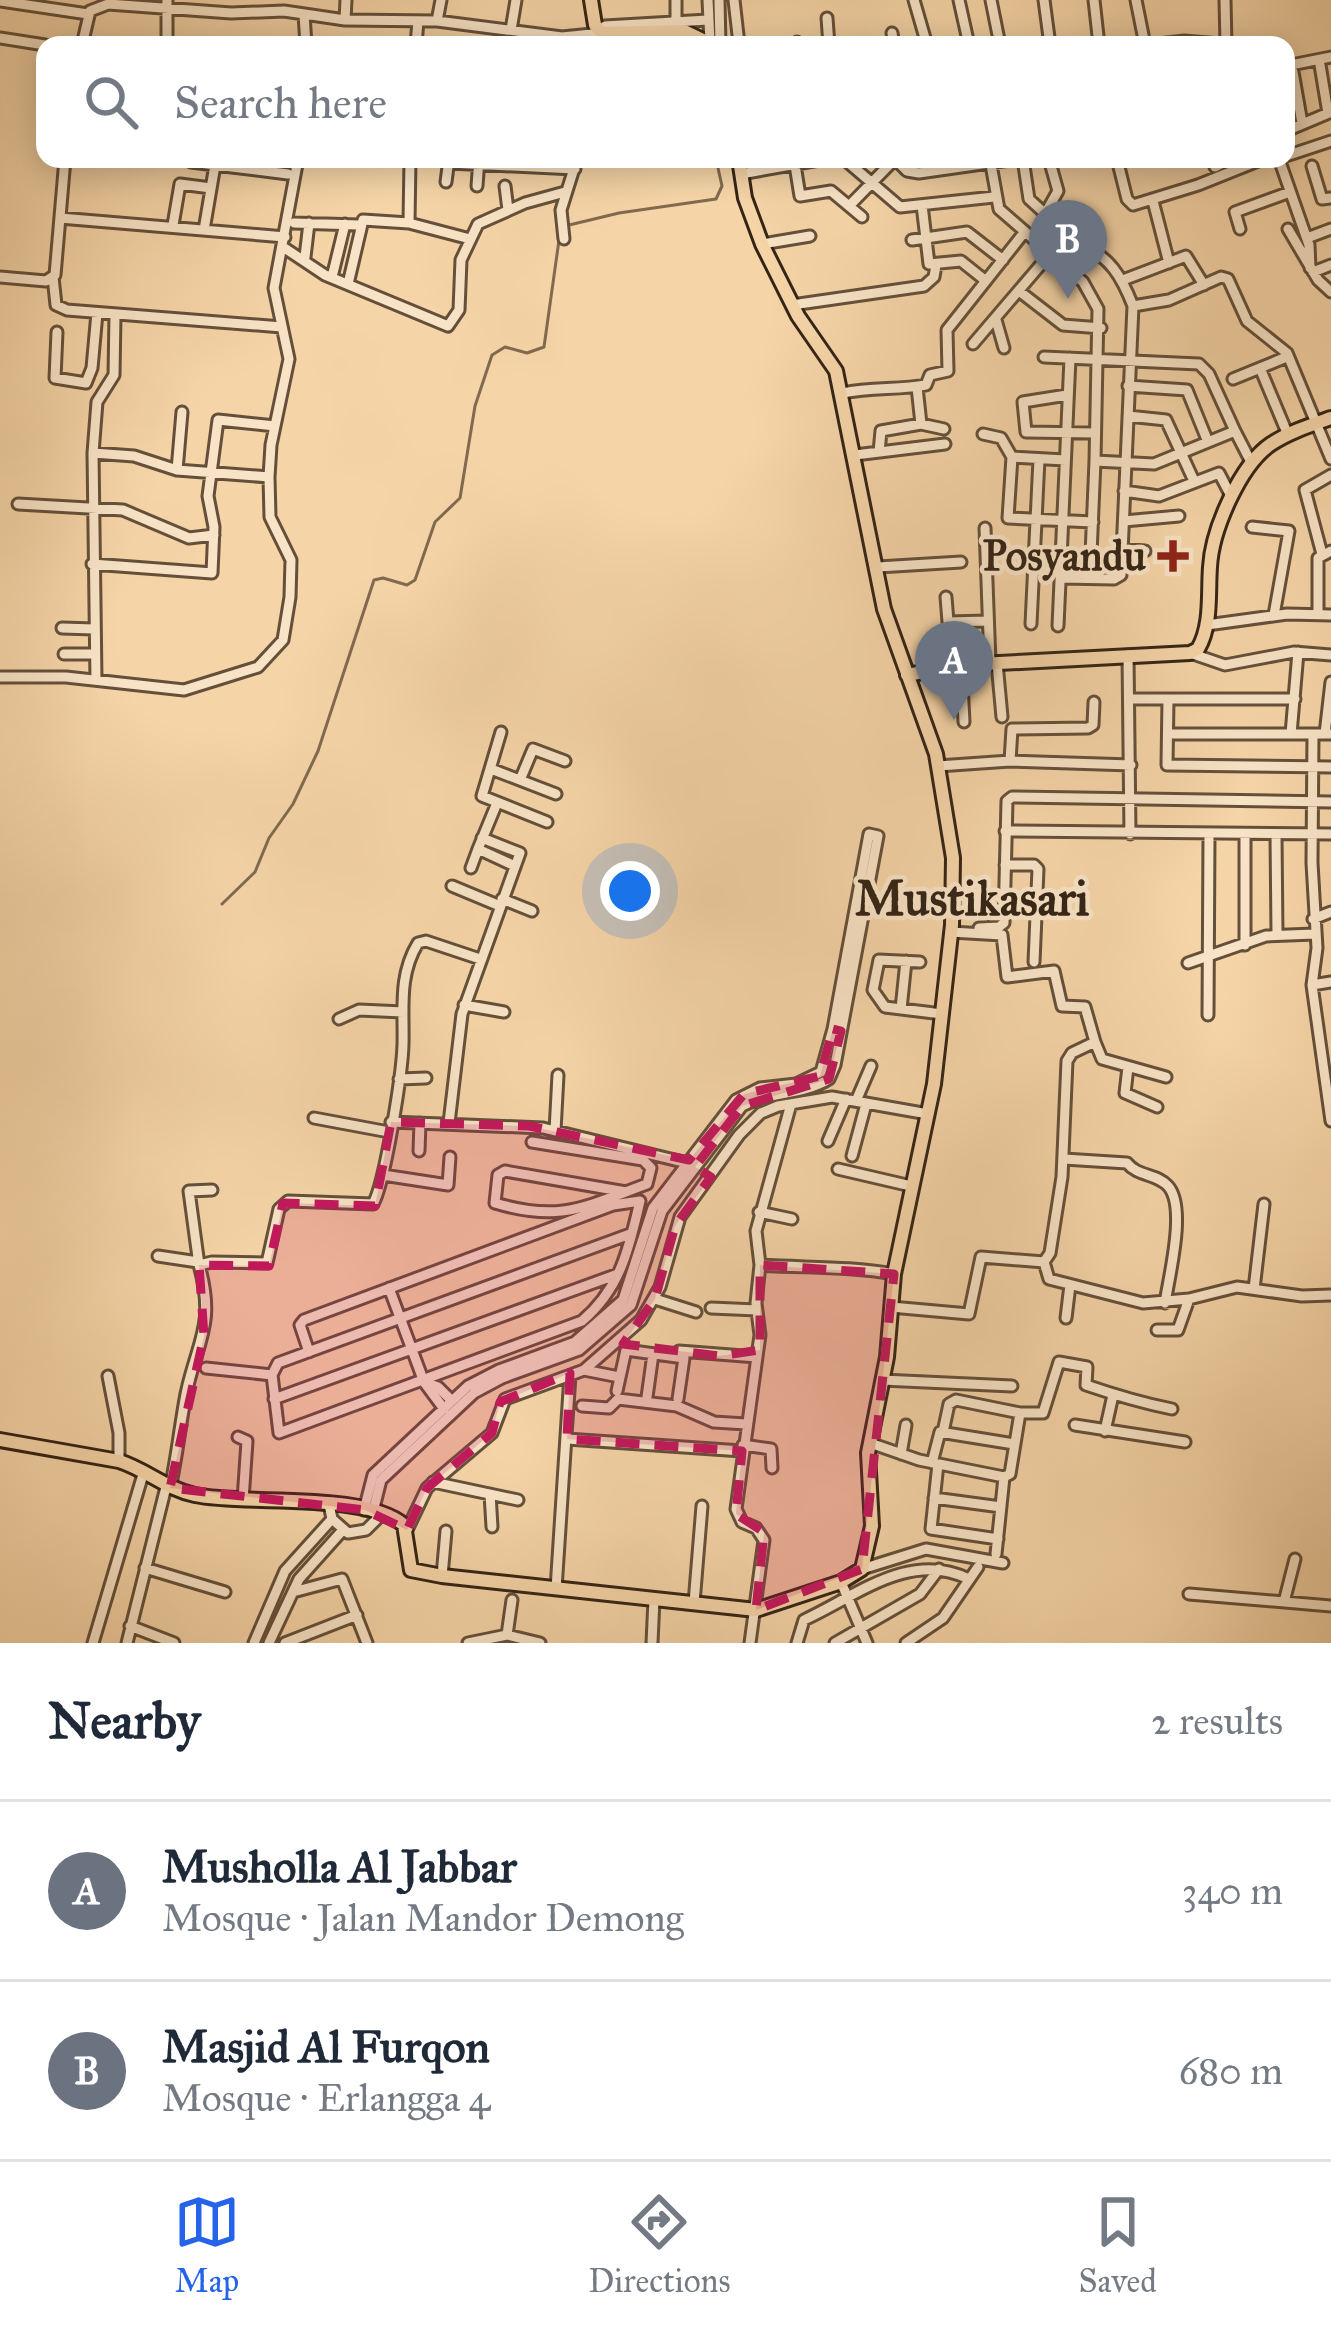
<!DOCTYPE html>
<html lang="en">
<head>
<meta charset="utf-8">
<style>
	body { margin:0; font-family:"IM FELL Great Primer",serif; background:#f6f6f7; color:#1f2937 }
	.you { position:absolute; left:630px; top:891px; width:42px; height:42px; margin:-30px; border:9px solid #fff; border-radius:50%; background:#1a73e8; box-shadow:0 0 0 18px #1a73e833 }
	.badge { display:grid; place-items:center; width:78px; height:78px; border-radius:50%; background:#2563eb; color:#fff; font-size:39px; font-weight:700 }
	.pin { position:absolute; translate:-50% -99px; filter:drop-shadow(0 3px 6px #0008) }
	.pin::after { content:''; position:absolute; top:63px; width:42px; height:36px; background:inherit; clip-path:polygon(0 0,100% 0,50% 100%) }
	.list { margin:0; padding:0; list-style:none }
	h2 { display:flex; justify-content:space-between; align-items:center; height:156px; margin:0; padding:0 48px; font-size:51px }
	h2 small { font-size:39px; font-weight:400; color:#747a83 }
	.list li { display:grid; grid-template-columns:78px 1fr auto; gap:36px; align-items:center; box-sizing:border-box; height:180px; padding:0 48px; border-top:3px solid #e0e1e3 }
	.list b { display:block; font-size:45px; white-space:nowrap }
	.list p { margin:0; font-size:39px; white-space:nowrap; color:#747a83 }
	.list em { font-size:39px; font-style:normal; color:#747a83 }
	.icon { flex:none; width:66px; height:66px; fill:none; stroke:currentColor; stroke-width:2; stroke-linecap:round; stroke-linejoin:round }
	.map { position:relative; flex:none; width:1331px; height:1643px; overflow:hidden }
	.search { position:absolute; background:#fff; box-shadow:0 6px 30px #0003; left:36px; right:36px; top:36px; height:132px; display:flex; align-items:center; gap:30px; box-sizing:border-box; padding:0 42px; border-radius:24px; color:#747a83; font-size:45px }
	.sheet { height:516px; background:#fff }
	nav { display:flex; justify-content:space-around; align-items:center; box-sizing:border-box; height:168px; border-top:3px solid #e0e1e3; background:#fff; font-size:33px; color:#747a83 }
	nav a { display:grid; justify-items:center; gap:6px }
	nav .on { color:#2563eb }
	.map>svg:first-child { display:block }
	.lines { fill:none; stroke-linecap:round; stroke-linejoin:round }
	.stream { stroke:#806a50; stroke-width:3 }
	.canal { stroke:#b39876; stroke-width:8 }
	.minor-casing { stroke:#64503a; stroke-width:15 }
	.major-casing { stroke:#342416; stroke-width:18 }
	.minor { stroke:#f8e3c6; stroke-width:9 }
	.major { stroke:#f5d4a7; stroke-width:12 }
	.marked { fill:#c2185b; fill-opacity:0.2; stroke:#c2185b; stroke-width:9; stroke-dasharray:24 15; stroke-linejoin:round }
	.poi-dot { fill:#8f2418; stroke:#f8e3c6; stroke-width:4.5 }
	.labels { text-anchor:middle; dominant-baseline:central; stroke-width:9; stroke-linejoin:round; paint-order:stroke }
	.poi-label { font-size:42px; font-weight:bold; fill:#342416; stroke:#f8e3c6; text-anchor:end }
	.quarter-label { font-size:48px; font-weight:bold; fill:#342416; stroke:#f8e3c6 }
</style>
</head>
<body>
<div class="map">
<svg width="1331" height="1643" viewBox="0 0 1331 1643">
	<rect width="100%" height="100%" fill="#f5d4a7"/>
	<filter id="stains"><feTurbulence type="fractalNoise" baseFrequency=".00167" numOctaves="4"/><feColorMatrix values="0 0 0 0 .2 0 0 0 0 .09 0 0 0 0 .02 0 0 0 .5 -.17"/></filter>
	<radialGradient id="worn" r=".72"><stop offset=".6" stop-color="#630" stop-opacity="0"/><stop offset="1" stop-color="#630" stop-opacity=".3"/></radialGradient>
	<g class="lines">
		<!-- stream -->
		<path class="stream" d="M565 226 619 213 716 199 722 186 716 159
			M222 904 255 872 269 838 293 804 318 751 374 580 383 578 407 585 415 580 435 522 460 498 475 406 492 355 505 347 527 353 544 347 560 233"/>
		<!-- canal -->
		<path class="canal" d="M714 0 715 29"/>
		<defs>
			<path id="minor" d="M676 0V20
				M708 0 710 42
				M719 0 720 45
				M734 0 739 44
				M914 0 927 45
				M959 0 969 45
				M991 0 1000 45
				M1044 0 1050 45
				M1094 0 1099 45
				M1136 0 1145 45
				M1225 0 1226 44
				M0 1 88 14
				M304 14 306 45
				M827 18 829 45
				M345 20 346 0
				M437 21 441 0
				M605 26 708 20
				M511 30 516 0
				M892 33 894 45
				M0 38 45 45
				M797 42V45
				M167 44V0
				M82 45 90 11 108 4 231 13 284 11 345 20 437 21 562 37 602 33
				M416 45 418 21
				M1150 45 1184 41 1233 45
				M1320 65 1328 113
				M1286 66 1331 57
				M1293 72 1302 123
				M1286 131 1331 112
				M1286 156 1331 141
				M844 159 900 207 994 197
				M895 159 907 171 919 173 1017 159
				M990 159 999 209 1083 282 1098 309 1095 461 1154 464 1235 431 1252 464
				M1117 159 1127 199 1133 205 1198 185 1263 159
				M1279 159 1309 245 1310 268
				M191 162 215 165
				M449 163 575 169
				M795 165 800 196 831 191 862 217
				M1312 166 1322 199 1331 198
				M1215 167 1231 159
				M741 174 825 159
				M446 182 449 159
				M477 186 479 159
				M505 186 508 210
				M1153 201 1169 263
				M922 205 929 264 961 261 986 281
				M849 206 895 159
				M1045 214 1058 191 1049 159
				M60 218 285 237
				M294 223 358 225
				M409 223 410 159
				M173 225 180 184 211 188
				M1240 229 1235 212 1290 192
				M1288 229 1318 280 1331 292
				M204 230 215 165 288 174
				M1307 238 1331 229
				M564 239 561 210 577 159
				M912 240 967 232 1003 260
				M762 244 810 236
				M283 247 325 275 448 326 459 310 461 260 478 224 525 203 565 192
				M305 257 309 223
				M1313 272 1331 265
				M333 273 345 224
				M0 277 46 281 55 275 65 159
				M53 277 56 305 67 310 282 327
				M1123 280 1186 256 1204 285
				M348 284 363 220 409 223 470 239
				M1019 291 1063 325 1101 328
				M792 305 924 286 934 277 936 265
				M1133 306 1169 300 1221 277 1228 279 1247 321 1287 353 1331 459
				M996 320 1004 348
				M57 332 55 378 86 383 92 368 97 313
				M973 344 1049 255 1064 231 1029 199 1023 159
				M1044 357 1199 364 1209 374 1235 431
				M1260 368 1284 358
				M1233 379 1260 368 1288 435
				M1128 386 1187 390 1208 442
				M917 387 921 424
				M843 393C871 387 899 390 926 385L930 375 948 371 947 330 1023 234
				M1067 395 1023 402 1026 432 1095 433
				M1128 416 1166 420 1194 481
				M983 434 1001 438 1012 457 1008 518 1093 522
				M879 452 881 431 921 424 944 429
				M93 453 134 456 177 470 269 477
				M855 455 945 444
				M1012 457 1065 460
				M177 470 182 412
				M1124 491 1159 496 1219 473 1231 496
				M18 504 123 510 189 538 214 535
				M1124 521 1179 516
				M1252 527 1289 531 1274 615
				M985 528 990 663
				M1122 549 1145 551
				M1322 554 1305 490 1331 475
				M92 564 212 573 214 527 208 496 218 420 275 426
				M878 567 961 562
				M1061 578 1114 579 1121 575 1133 306C1123 280 1109 252 1079 247L1065 267
				M1090 578 1095 461
				M946 597 948 622 988 621
				M1318 614V558L1331 551
				M1031 624 1039 459
				M1207 625 1287 614 1331 615
				M1058 626 1070 358
				M62 628 94 629
				M1190 653 1225 665 1294 652 1331 655
				M64 654H95
				M1128 655 1130 834
				M997 663 1002 717
				M961 665 964 722
				M0 677H66L184 690 258 667 283 640 290 597 291 560 270 517 269 477 271 445 289 359 274 288 298 159
				M96 680 93 453 97 402 114 375 115 315
				M1131 699H1295
				M1168 699 1167 765 1331 767
				M501 732 482 796 547 822
				M1168 734H1331
				M1291 734 1298 652
				M1313 734 1312 863 1317 948 1312 985 1331 1121
				M1325 734 1331 682
				M1010 761 1012 729 1088 728 1093 725 1094 702
				M938 766 1010 761 1131 765
				M491 769 556 794
				M520 780 533 749 565 761
				M497 803 478 849 515 866
				M1005 831 1331 834
				M1245 835V945
				M1276 835 1277 935
				M1005 865H1034L1038 869 1034 962
				M471 868 478 849
				M452 886 500 906
				M502 899 532 911
				M1313 919 1331 912
				M979 928 999 927 1004 923 1007 801 1012 797 1331 802
				M951 932 1002 935 1007 977 1054 971 1062 1006 1085 1007 1095 1042 1072 1053 1067 1061 1062 1177 1050 1253 1044 1262 1049 1279 1143 1303 1189 1299 1237 1287 1302 1296 1331 1295
				M920 962 879 960 873 990 885 1007 942 1014
				M1188 963 1266 936 1314 934
				M1312 985 1331 982
				M464 1005 504 1012
				M901 1009 906 961
				M1208 1015 1209 835
				M339 1019 359 1010 403 1012
				M1095 1042 1102 1059 1166 1077
				M1128 1067 1125 1093 1157 1107
				M399 1079 426 1078
				M856 1101 871 1066
				M314 1118 389 1132
				M391 1122 543 1128 687 1163
				M449 1123 462 1014 520 853 482 838
				M555 1131 558 1075
				M828 1141 846 1099
				M532 1142 643 1160 651 1168 647 1184C586 1206 562 1223 495 1203L498 1175 505 1171 626 1192
				M419 1151 420 1123
				M852 1156 866 1104
				M1064 1159 1127 1163C1138 1177 1156 1173 1168 1186 1187 1207 1169 1276 1165 1303
				M838 1169 911 1186
				M383 1175 448 1185 450 1157
				M759 1212 792 1219
				M158 1256 198 1262
				M199 1265 189 1191 212 1190
				M760 1265C806 1268 849 1266 894 1274
				M389 1288 424 1382 444 1409
				M1254 1289 1264 1204
				M655 1299 696 1312
				M891 1307 969 1314 981 1257 1044 1262
				M711 1308 757 1310
				M1066 1318 1070 1285
				M1157 1330H1178L1189 1299
				M679 1351 757 1357
				M309 1352 300 1325 304 1320 613 1205 640 1201C629 1249 620 1289 582 1321L279 1433 272 1375 278 1363 630 1234
				M206 1368 272 1375
				M584 1370 619 1377
				M108 1376 119 1433V1461
				M882 1380 1012 1386
				M424 1382 438 1387 452 1401
				M617 1391 626 1350 684 1358 678 1399
				M647 1397 653 1354
				M274 1399 618 1274
				M582 1406 609 1408 618 1399 677 1406 714 1422 746 1424
				M1075 1425 1185 1442
				M1105 1431 1113 1395
				M943 1432 949 1404 956 1400 1020 1413H1043L1059 1362 1087 1367 1086 1385C1115 1395 1142 1403 1172 1409
				M238 1437 247 1441 243 1500
				M567 1439 742 1451
				M870 1443 919 1460 1004 1477 1010 1474 1020 1413
				M743 1445 771 1449 772 1468
				M901 1454 906 1425
				M932 1463 940 1432 1014 1444
				M938 1464 931 1529 998 1539
				M433 1482 518 1500
				M170 1488C177 1457 180 1425 186 1394 197 1341 216 1325 199 1265L212 1262 267 1263 279 1209 288 1201 373 1204C385 1183 402 1074 403 1045 404 1009 398 976 418 943L426 941 480 959
				M490 1494 492 1527
				M934 1498 1001 1507
				M329 1504 332 1519 348 1533 366 1530 382 1514
				M364 1510 373 1475 468 1386 499 1370 575 1342 623 1300 653 1208 736 1100 760 1088 796 1084 821 1072 833 1029 869 834 878 836 835 1065 829 1079C801 1096 769 1091 742 1106L662 1211 631 1305 579 1350 502 1378 474 1393 381 1480 373 1512
				M407 1530 427 1488 492 1433 505 1399 584 1370 641 1320 660 1287 680 1217 739 1135 761 1113 778 1106 832 1097 928 1114
				M996 1554 1004 1477
				M145 1568 225 1592
				M862 1569 926 1549 1003 1563
				M442 1576 446 1531
				M841 1582 867 1643
				M556 1589 570 1375
				M293 1592 342 1579 367 1643
				M1189 1594 1331 1606
				M1284 1602 1295 1559
				M694 1603 702 1506
				M130 1626 174 1643
				M507 1635 540 1643
				M93 1643 144 1471
				M127 1643 166 1487
				M254 1643 285 1571 332 1519
				M269 1643 299 1579 342 1531
				M285 1643 357 1615
				M468 1643 507 1635 512 1600
				M652 1643 654 1599
				M750 1643 764 1540 756 1528 742 1522 736 1509 760 1335 756 1303 760 1265 756 1231 791 1104
				M797 1643 804 1620C858 1595 910 1550 969 1579
				M835 1643 920 1594 939 1569
				M906 1643 943 1618 978 1567"/>
			<path id="major" d="M591 0 595 25 602 33 684 31 713 45
				M907 675 961 665 1190 653 1198 649C1212 625 1208 593 1210 567 1212 530 1240 465 1271 444 1289 432 1311 425 1331 418
				M0 1440 119 1461C147 1470 166 1489 195 1495 249 1506 363 1491 404 1525L411 1570 442 1576 756 1610 841 1582 862 1569 872 1526 868 1453 887 1357 894 1274 934 1084 952 925 953 858 936 754 884 609 836 371 798 316 762 244 745 198 739 159"/>
		</defs>
		<!-- minor casing -->
		<use href="#minor" class="minor-casing"/>
		<!-- major casing -->
		<use href="#major" class="major-casing"/>
		<!-- minor -->
		<use href="#minor" class="minor"/>
		<!-- major -->
		<use href="#major" class="major"/>
	</g>
	<!-- marked area -->
	<path class="marked" d="M833 1029 841 1031 829 1079 742 1106 695 1167 711 1177 675 1226 655 1299 623 1344 719 1356 760 1350V1265L894 1274 862 1569 756 1610 764 1532 736 1514 742 1451 567 1439 570 1373 500 1402 492 1433 427 1488 407 1530 365 1510 170 1488 204 1336 199 1265 269 1266 283 1203 375 1206 391 1122 529 1126 689 1160 744 1094 820 1076Z"/>
	<!-- markers -->
	<path class="poi-dot" d="M1167 538h12v12h12v12h-12v12h-12v-12h-12v-12h12z"/>
	<g class="labels">
		<!-- poi labels -->
		<g class="poi-label">
			<text x="1146" y="556">Posyandu</text>
		</g>
		<!-- quarter labels -->
		<g class="quarter-label">
			<text x="972" y="898">Mustikasari</text>
		</g>
	</g>
	<rect width="100%" height="100%" filter="url(#stains)"/>
	<rect width="100%" height="100%" fill="url(#worn)"/>
</svg>
<div class="you"></div>
<div class="pin badge" style="left:954px;top:720px;background:#6b7280">A</div>
<div class="pin badge" style="left:1068px;top:299px;background:#6b7280">B</div>
<div class="search"><svg class="icon" aria-label="search" viewBox="0 0 24 24"><circle cx="10" cy="10" r="6"/><path d="M15 15l6 6"/></svg>Search here</div>
</div>
<section class="sheet">
<h2>Nearby<small>2 results</small></h2>
<ul class="list">
<li><span class="badge" style="background:#6b7280">A</span><div><b>Musholla Al Jabbar</b><p>Mosque · Jalan Mandor Demong</p></div><em>340 m</em></li>
<li><span class="badge" style="background:#6b7280">B</span><div><b>Masjid Al Furqon</b><p>Mosque · Erlangga 4</p></div><em>680 m</em></li>
</ul>
</section>
<nav>
<a class="on"><svg class="icon" aria-label="map" viewBox="0 0 24 24"><path d="M3 6l6-2 6 2 6-2v14l-6 2-6-2-6 2zM9 4v14M15 6v14"/></svg>Map</a>
<a><svg class="icon" aria-label="directions" viewBox="0 0 24 24"><path d="M12 3l9 9-9 9-9-9zM9 14v-3h6M13 9l2 2-2 2"/></svg>Directions</a>
<a><svg class="icon" aria-label="saved" viewBox="0 0 24 24"><path d="M7 4h10v16l-5-4-5 4z"/></svg>Saved</a>
</nav>
</body>
</html>
